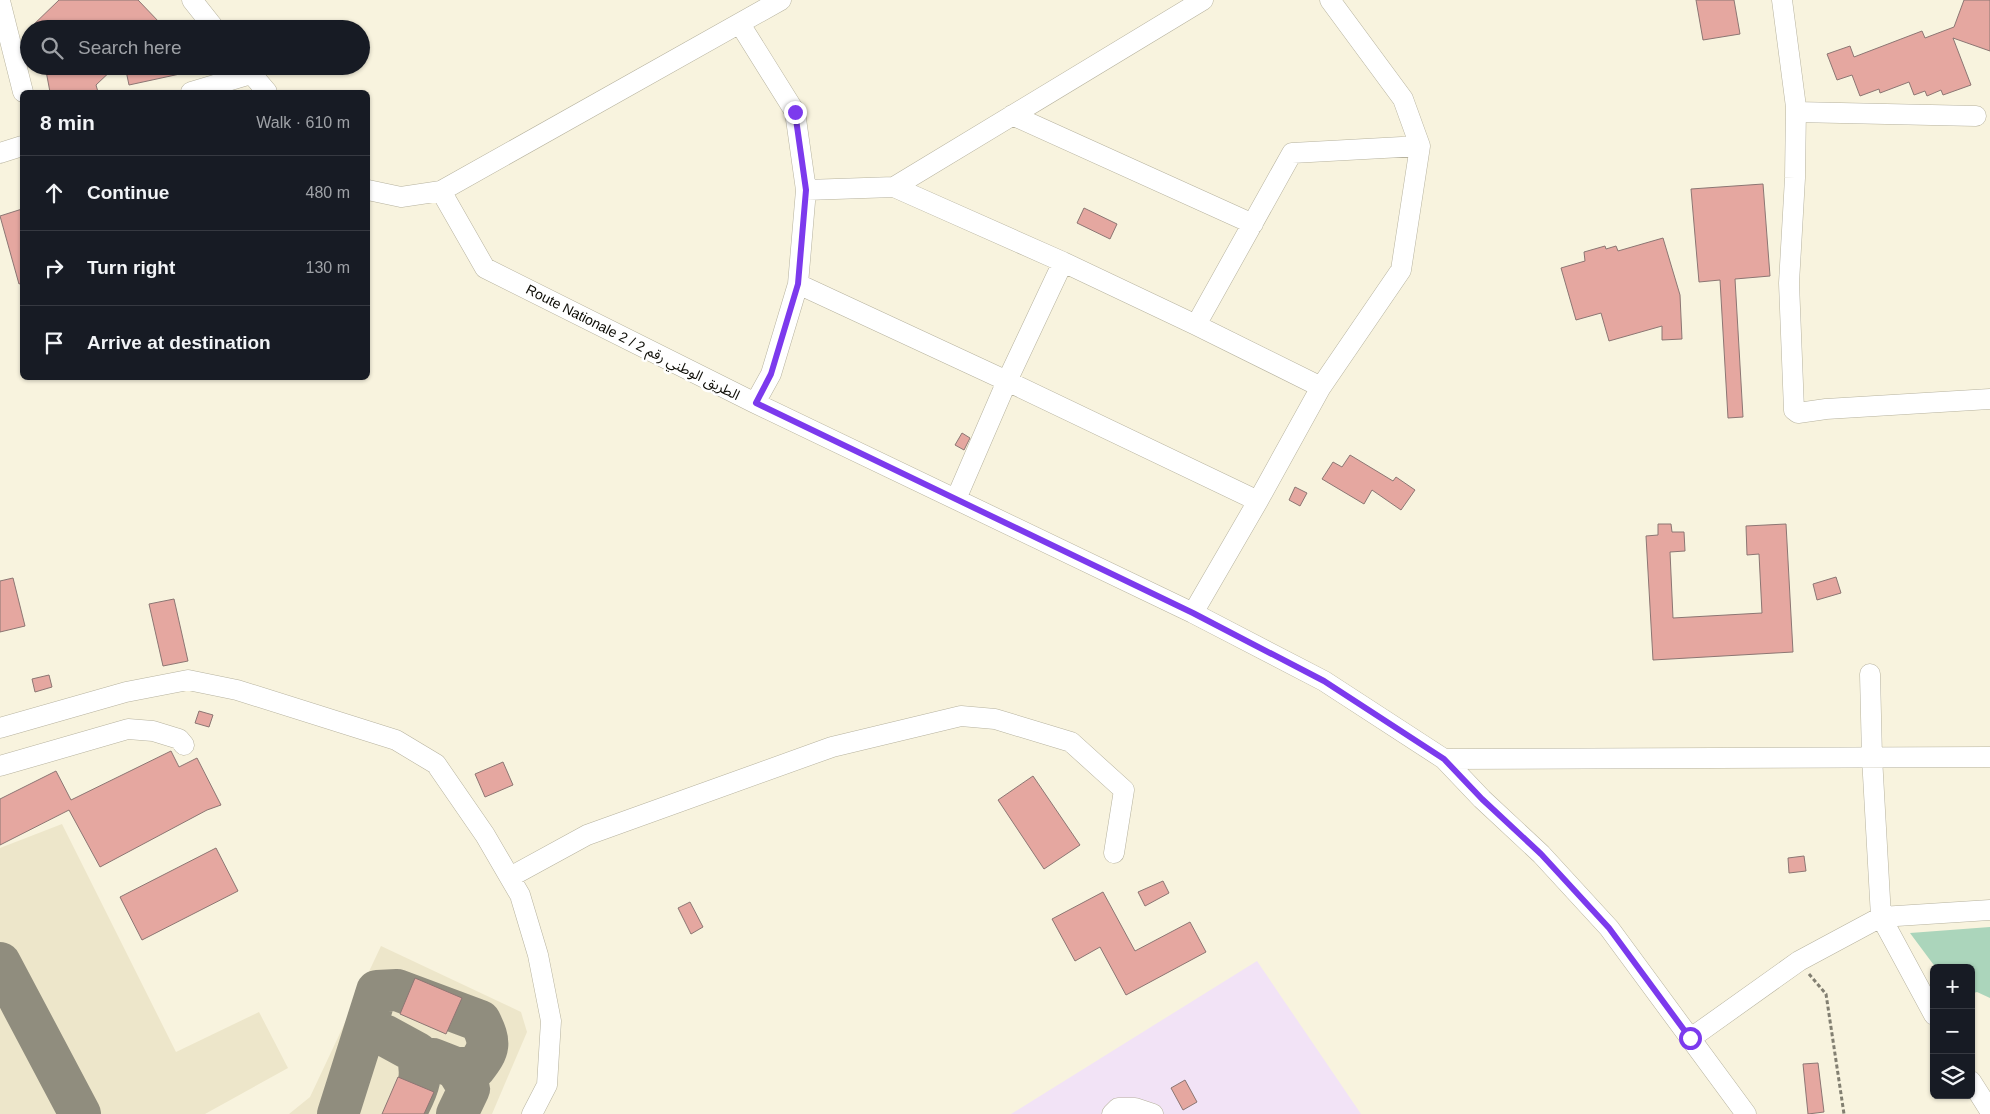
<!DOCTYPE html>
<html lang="en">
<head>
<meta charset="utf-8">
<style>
	body { margin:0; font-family:Arial,"Noto Sans Arabic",sans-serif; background:#20242c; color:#f1f3f6 }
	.controls { position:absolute; right:15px; bottom:15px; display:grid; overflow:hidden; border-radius:8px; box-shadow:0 1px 4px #0004 }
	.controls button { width:45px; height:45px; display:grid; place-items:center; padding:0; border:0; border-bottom:1px solid #363941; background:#171b24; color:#f1f3f6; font:25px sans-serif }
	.stop { position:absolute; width:15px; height:15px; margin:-11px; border:4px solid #7c3aed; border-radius:50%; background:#fff }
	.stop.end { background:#7c3aed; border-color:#fff; box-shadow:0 1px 5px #0008 }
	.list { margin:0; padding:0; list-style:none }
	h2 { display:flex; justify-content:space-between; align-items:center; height:65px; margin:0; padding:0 20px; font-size:21px }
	h2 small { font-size:16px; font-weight:400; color:#9ea1a6 }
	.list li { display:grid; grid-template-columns:32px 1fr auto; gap:15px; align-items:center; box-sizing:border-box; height:75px; padding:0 20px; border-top:1px solid #363941 }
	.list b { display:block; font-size:19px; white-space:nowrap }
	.list em { font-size:16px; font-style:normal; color:#9ea1a6 }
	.icon { flex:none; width:28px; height:28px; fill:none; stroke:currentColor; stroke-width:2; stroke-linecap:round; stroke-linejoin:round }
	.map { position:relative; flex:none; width:1990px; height:1114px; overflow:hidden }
	.search { position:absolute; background:#171b24; box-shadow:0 1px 4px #0004; left:20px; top:20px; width:350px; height:55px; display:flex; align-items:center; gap:12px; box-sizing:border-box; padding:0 18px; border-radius:28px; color:#9ea1a6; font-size:19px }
	.panel { position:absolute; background:#171b24; box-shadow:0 1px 4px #0004; left:20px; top:90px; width:350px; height:290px; border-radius:8px }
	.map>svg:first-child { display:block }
	.built { fill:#ede6ca }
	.industrial { fill:#f2e3f6 }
	.green { fill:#abd5bb }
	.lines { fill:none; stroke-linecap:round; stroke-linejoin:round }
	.taxiway { stroke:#908d7e; stroke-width:42 }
	.building { fill:#e5a7a0; stroke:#8c7673 }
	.minor-casing { stroke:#b6b29e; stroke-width:21 }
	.path { stroke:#827f71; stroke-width:3; stroke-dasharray:4 2.5; stroke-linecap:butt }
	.minor { stroke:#fff; stroke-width:20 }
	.route { stroke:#7c3aed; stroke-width:6 }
	.labels { text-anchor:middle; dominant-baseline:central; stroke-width:5; stroke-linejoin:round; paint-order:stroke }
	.street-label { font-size:14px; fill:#0d0c05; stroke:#fff }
</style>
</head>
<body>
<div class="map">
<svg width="1990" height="1114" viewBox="0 0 1990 1114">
	<rect width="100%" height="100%" fill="#f8f3de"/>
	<!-- built -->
	<path class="built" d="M62 824 176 1052 259 1012 288 1068 205 1114H0V848Z
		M381 946 521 1012 527 1032 492 1114H289L310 1097Z"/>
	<!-- industrial -->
	<path class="industrial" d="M1257 961 1361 1114H1011Z"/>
	<!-- green -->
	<path class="green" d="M1990 927V998L1977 992 1971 994V968H1936L1910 933Z"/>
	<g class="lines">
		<!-- taxiway -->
		<path class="taxiway" d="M0 963 80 1114
			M364 1035H384L417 1053C424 1081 417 1089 405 1114
			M433 1059 456 1068 469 1089 457 1114
			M338 1114 377 991 397 990 480 1021C491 1043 490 1049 475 1068H456"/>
	</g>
	<!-- building -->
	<path class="building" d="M59 0H138L160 23 154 29H29Z
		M1696 0H1734L1740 34 1703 40Z
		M1964 0H1990V51L1953 38 1971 85 1943 95 1941 90 1927 96 1925 91 1914 95 1909 82 1880 93 1879 89 1860 96 1852 75 1837 80 1827 54 1850 46 1854 57 1922 31 1925 38 1954 27Z
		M70 66H116L96 85 98 92H50L46 71Z
		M125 66H188L189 72 129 85Z
		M1763 184 1770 276 1735 279 1743 417 1728 418 1720 280 1699 282 1691 189Z
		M1084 208 1117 224 1110 239 1077 223Z
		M22 209V283L19 284 0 216Z
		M1663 238 1680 295 1682 339 1662 340V326L1609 341 1601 313 1576 320 1561 268 1585 261 1584 252 1605 246 1606 249 1616 246 1618 251Z
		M962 433 970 438 964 450 955 445Z
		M1350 455 1393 481 1396 477 1415 490 1401 510 1372 490 1364 504 1322 479 1333 462 1342 467Z
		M1295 487 1307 493 1300 506 1289 500Z
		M1658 524H1671L1672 532H1684L1685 551 1670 552 1673 618 1762 613 1759 554 1747 555 1746 526 1786 524 1793 652 1653 660 1646 536 1658 535Z
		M1836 577 1841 593 1817 600 1813 584Z
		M13 578 25 626 0 632V581Z
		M174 599 188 661 163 666 149 604Z
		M49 675 52 687 35 692 32 679Z
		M199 711 213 715 209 727 195 723Z
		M171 751 179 767 197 758 221 805 207 810 100 867 69 810 0 845V799L56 771 71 800Z
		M503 762 513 785 485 797 475 774Z
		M1033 776 1080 845 1044 869 998 800Z
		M216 848 238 891 142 940 120 897Z
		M1804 856 1806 871 1789 873 1788 858Z
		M1163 881 1169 893 1145 906 1138 892Z
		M1103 892 1135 951 1190 922 1206 952 1126 995 1100 947 1075 961 1052 919Z
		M690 902 703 927 691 934 678 908Z
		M415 978 462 998 446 1034 400 1014Z
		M1818 1063 1824 1112 1808 1114 1803 1064Z
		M398 1077 434 1092 424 1114H382Z
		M1185 1080 1197 1102 1183 1110 1171 1088Z"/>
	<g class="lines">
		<defs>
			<path id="minor" d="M192 0 215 29
				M1782 0 1796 107 1795 178 1789 283 1794 410 1798 413 1826 409 1990 399
				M0 1 23 92
				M740 24 795 112 806 190 798 284 771 374 755 403
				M245 66 267 92
				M191 92 251 74
				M1796 112 1976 116
				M1012 115 1253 224
				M0 153 22 146
				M894 187 1203 0
				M368 190 401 197 441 191 781 0
				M806 190 894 187 1063 262 1196 325 1321 387
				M441 191 485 268 755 403 1193 613 1324 681 1444 759 1482 799 1541 854 1609 928 1746 1114
				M798 284 1007 381 1258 501
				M1196 325 1292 153 1420 146
				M956 499 1007 381 1063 262
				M1193 613 1258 501 1321 387 1401 270 1420 146 1403 99 1330 0
				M1870 674 1872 757 1881 917 1934 1015
				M0 728 126 692 188 680 237 690 396 740 436 764 485 835 520 895 538 955 551 1021 547 1085 532 1114
				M1444 759 1990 757
				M0 766 128 729 153 731 179 739 184 745
				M510 877 587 835 832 747 961 716 995 719 1071 742 1124 790 1114 853
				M1691 1038 1799 961 1881 917 1990 910
				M1971 1081 1990 1111
				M1112 1114 1118 1108H1135L1153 1114"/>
		</defs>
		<!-- minor casing -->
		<use href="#minor" class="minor-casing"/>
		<!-- path -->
		<path class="path" d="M1809 974 1826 994 1844 1114"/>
		<!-- minor -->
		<use href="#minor" class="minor"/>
	</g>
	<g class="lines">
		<!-- route -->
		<path class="route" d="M795 112 806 190 798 284 771 374 756 403 1193 613 1324 681 1444 759 1482 799 1541 854 1609 928 1690 1038"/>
	</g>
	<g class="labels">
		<!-- street labels -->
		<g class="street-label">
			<text transform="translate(633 342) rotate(27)">Route Nationale 2 / الطريق الوطني رقم 2</text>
		</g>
	</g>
</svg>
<div class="controls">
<button>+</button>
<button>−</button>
<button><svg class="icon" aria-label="layers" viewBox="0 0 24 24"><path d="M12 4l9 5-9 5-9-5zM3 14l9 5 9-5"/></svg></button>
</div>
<div class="stop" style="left:1690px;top:1038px"></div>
<div class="stop end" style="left:795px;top:112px"></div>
<div class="search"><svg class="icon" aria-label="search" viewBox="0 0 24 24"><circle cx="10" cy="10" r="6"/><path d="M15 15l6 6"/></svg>Search here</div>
<section class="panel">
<h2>8 min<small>Walk · 610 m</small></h2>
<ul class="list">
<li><svg class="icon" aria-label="ahead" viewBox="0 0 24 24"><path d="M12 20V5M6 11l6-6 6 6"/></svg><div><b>Continue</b></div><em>480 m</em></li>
<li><svg class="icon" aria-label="right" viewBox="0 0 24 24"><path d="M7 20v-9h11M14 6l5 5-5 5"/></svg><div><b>Turn right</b></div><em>130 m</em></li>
<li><svg class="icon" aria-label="arrive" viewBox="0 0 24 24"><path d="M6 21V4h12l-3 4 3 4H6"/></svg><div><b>Arrive at destination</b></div></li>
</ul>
</section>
</div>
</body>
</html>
